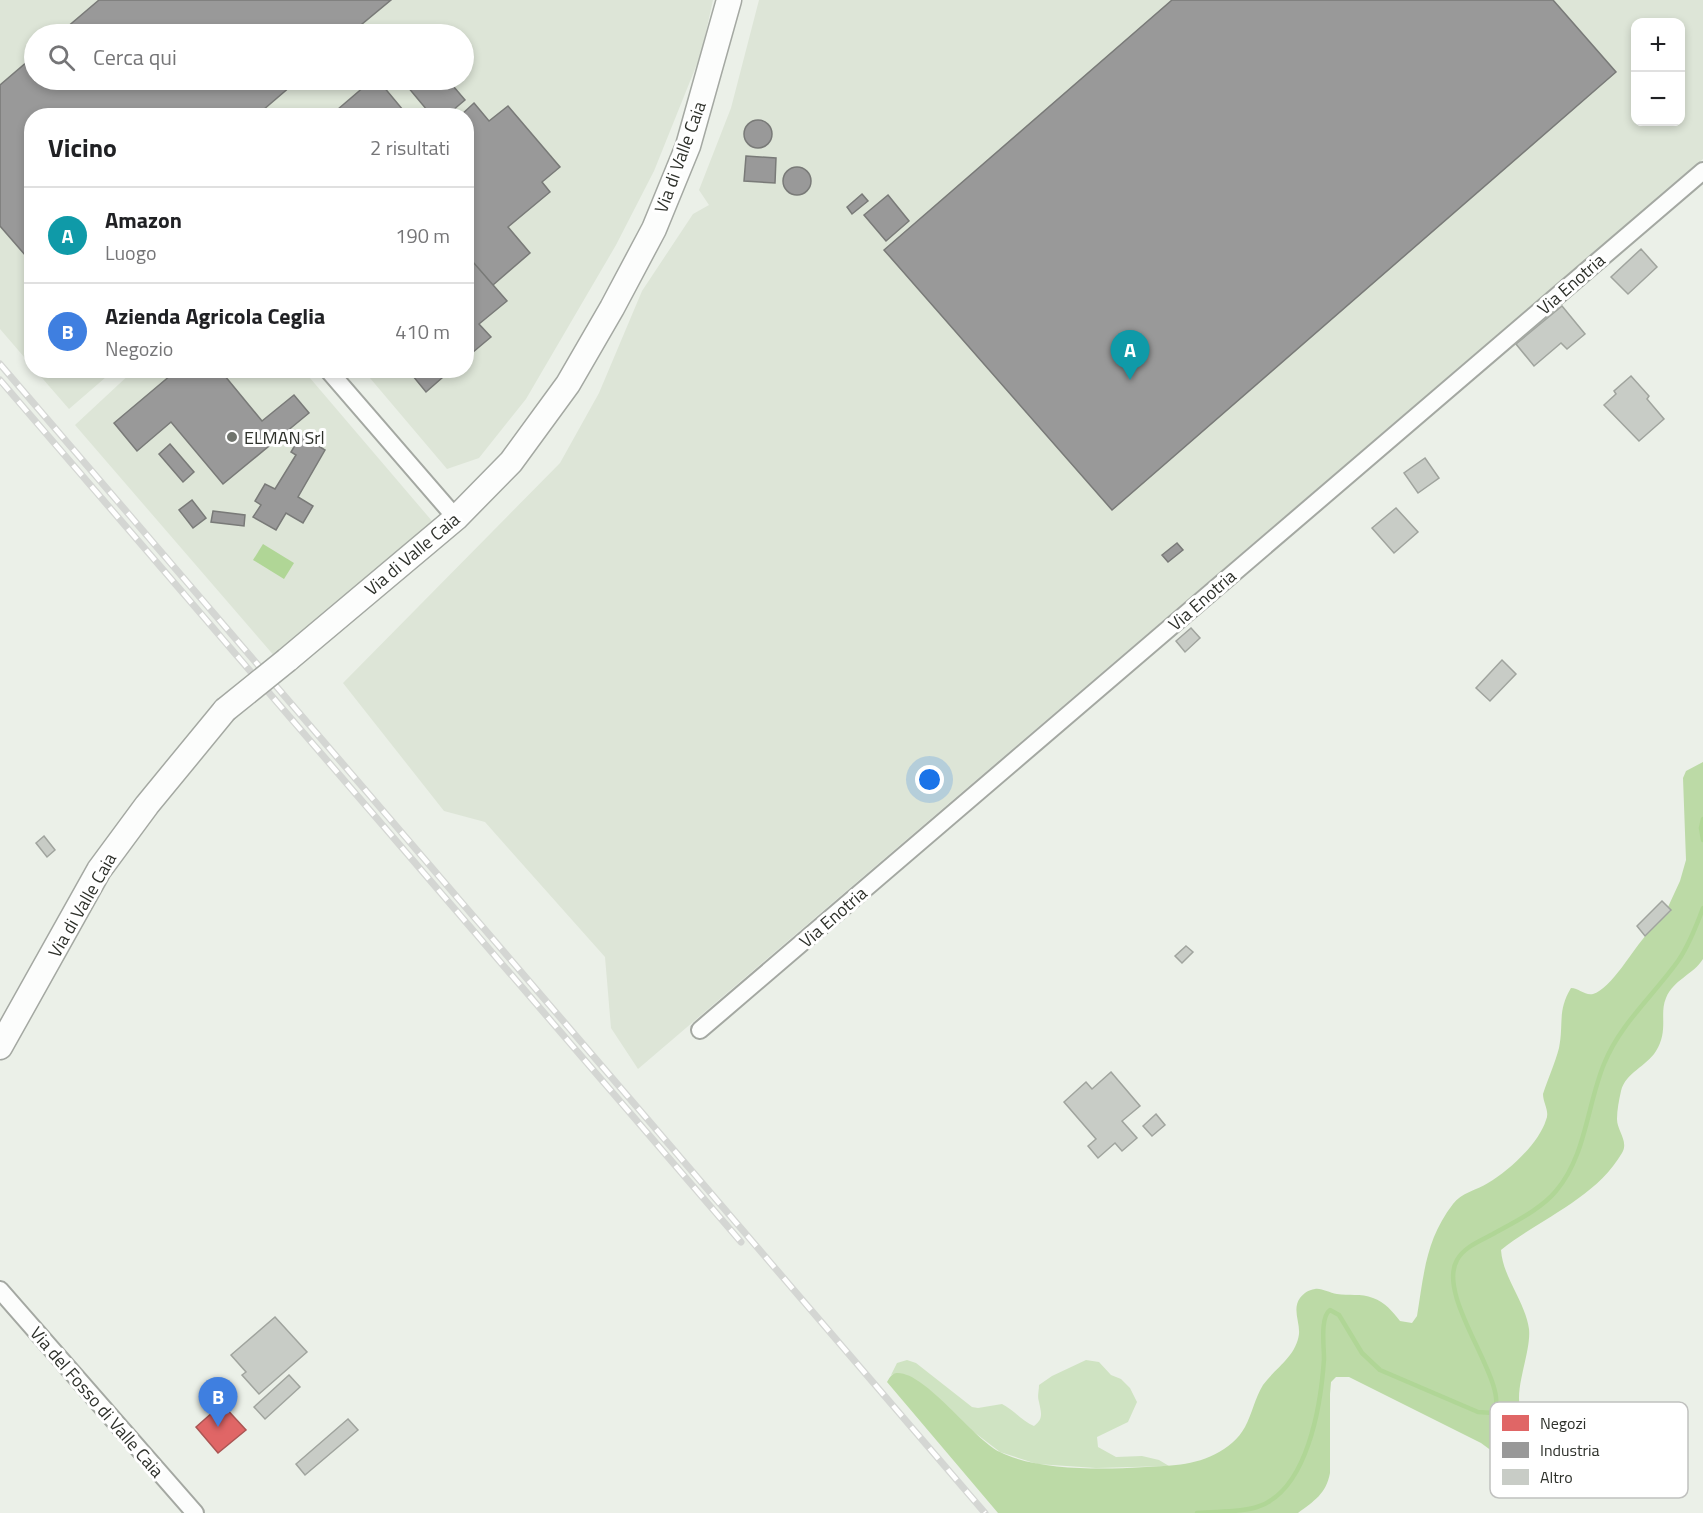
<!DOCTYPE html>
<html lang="it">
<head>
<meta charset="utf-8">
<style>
	body { margin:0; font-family:"Titillium Web",sans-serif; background:#f6f6f6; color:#202124 }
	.controls { position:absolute; right:18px; top:18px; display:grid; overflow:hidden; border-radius:12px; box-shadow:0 3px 9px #0003 }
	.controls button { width:54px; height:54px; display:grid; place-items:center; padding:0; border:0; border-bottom:2px solid #e0e0e0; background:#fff; color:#202124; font:30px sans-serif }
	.you { position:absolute; left:930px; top:780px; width:21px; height:21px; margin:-15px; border:4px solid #fff; border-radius:50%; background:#1a73e8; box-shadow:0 0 0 9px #1a73e833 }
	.badge { display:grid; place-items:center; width:39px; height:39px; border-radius:50%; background:#7c3aed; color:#fff; font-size:20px; font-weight:700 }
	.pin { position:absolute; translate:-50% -50px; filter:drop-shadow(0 2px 3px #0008) }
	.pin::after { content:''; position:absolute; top:32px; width:21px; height:18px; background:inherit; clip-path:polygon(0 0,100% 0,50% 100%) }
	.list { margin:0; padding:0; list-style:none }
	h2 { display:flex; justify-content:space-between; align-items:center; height:78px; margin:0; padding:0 24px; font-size:26px }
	h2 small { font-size:20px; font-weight:400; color:#757577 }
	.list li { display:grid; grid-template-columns:39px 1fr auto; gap:18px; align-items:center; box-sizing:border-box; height:96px; padding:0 24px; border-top:2px solid #e0e0e0 }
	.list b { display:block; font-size:22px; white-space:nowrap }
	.list p { margin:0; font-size:20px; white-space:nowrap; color:#757577 }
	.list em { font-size:20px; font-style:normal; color:#757577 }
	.icon { flex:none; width:33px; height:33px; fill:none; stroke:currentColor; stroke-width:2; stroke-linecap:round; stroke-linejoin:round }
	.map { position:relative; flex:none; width:1703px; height:1513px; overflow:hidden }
	.search { position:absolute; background:#fff; box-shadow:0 3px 9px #0003; left:24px; top:24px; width:450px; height:66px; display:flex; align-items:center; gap:15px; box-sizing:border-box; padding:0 21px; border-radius:33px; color:#757577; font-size:22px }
	.panel { position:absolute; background:#fff; box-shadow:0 3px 9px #0003; left:24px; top:108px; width:450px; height:270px; border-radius:24px }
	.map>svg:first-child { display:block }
	.built { fill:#dde5d7; fill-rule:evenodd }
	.green { fill:#cfe3c2 }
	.forest { fill:#bcdaa6 }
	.water { fill:#b0d696 }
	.shops { fill:#e06666; stroke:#ab5654; stroke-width:1.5 }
	.industry { fill:#999; stroke:#797a78; stroke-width:1.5 }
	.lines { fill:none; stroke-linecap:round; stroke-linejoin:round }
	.stream { stroke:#b0d696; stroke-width:4.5 }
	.building { fill:#c8ccc6; stroke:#a0a49e; stroke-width:1.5 }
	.street-casing { stroke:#a4a8a2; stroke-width:20 }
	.secondary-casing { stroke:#a4a8a2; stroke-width:27 }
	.street { stroke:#fcfdfc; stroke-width:16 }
	.secondary { stroke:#fcfdfc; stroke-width:24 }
	.rail-casing { stroke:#d4d6d3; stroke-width:7 }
	.rail { stroke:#fff; stroke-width:4.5; stroke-dasharray:14; stroke-linecap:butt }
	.secondary-bridge-casing { stroke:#a4a8a2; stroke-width:27; stroke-linecap:butt }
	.secondary-bridge { stroke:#fcfdfc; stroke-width:24 }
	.poi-dot { fill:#70746d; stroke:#fff; stroke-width:2 }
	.labels { text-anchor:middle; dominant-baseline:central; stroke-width:6; stroke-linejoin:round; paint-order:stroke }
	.street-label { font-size:18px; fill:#2e312b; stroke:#fff }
	.poi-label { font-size:18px; fill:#2e312b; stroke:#fff; text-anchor:start }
	.key { fill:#fff; stroke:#c0c1bf; stroke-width:1.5 }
	.key-label { font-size:16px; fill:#2e312b }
</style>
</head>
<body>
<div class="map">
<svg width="1703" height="1513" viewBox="0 0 1703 1513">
	<rect width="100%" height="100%" fill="#ebf0e8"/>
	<!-- built -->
	<path class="built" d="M0 0H713L701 54 654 171 616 245 526 399 479 458 447 469 364 371 466 370V116H32L31 365 0 329ZM34 34H464V80H34Z
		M759 0H1703V159L638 1069 611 1028 605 957 485 822 444 811 343 683 560 463 599 393 642 291 693 214 709 205 699 190 731 108ZM1636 22H1680V122H1636Z
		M36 371H113L69 409Z
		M133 371H304L432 521 276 658 75 425Z"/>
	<!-- green -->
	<path class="green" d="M907 1360 916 1363 972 1407 978 1408 1002 1404C1014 1410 1023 1422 1034 1426 1044 1419 1041 1412 1039 1402 1037 1396 1039 1391 1039 1385L1052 1376 1086 1360 1099 1362 1111 1375 1121 1379 1130 1388 1137 1402 1128 1422 1097 1437 1098 1447 1116 1457 1142 1456 1159 1460 1169 1466 1096 1468 1037 1464 1000 1452 897 1373 891 1375 897 1363Z"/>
	<!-- forest -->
	<path class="forest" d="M1703 762V959C1693 975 1674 979 1666 998 1659 1014 1669 1030 1656 1051 1646 1067 1626 1072 1621 1091 1619 1100 1617 1110 1617 1119 1617 1131 1629 1141 1622 1153 1595 1199 1541 1218 1501 1250 1503 1278 1525 1301 1529 1329 1531 1348 1519 1377 1519 1398 1519 1421 1530 1443 1530 1466L1526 1472 1519 1471 1481 1443 1349 1377H1336L1331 1382 1330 1394V1473C1326 1494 1314 1501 1298 1513H998L887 1382C889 1379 891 1374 896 1373 924 1370 972 1438 1000 1452 1043 1474 1127 1469 1176 1465 1201 1463 1232 1451 1245 1427 1252 1414 1255 1398 1263 1385 1275 1368 1296 1357 1299 1334 1300 1322 1292 1309 1300 1298 1304 1293 1308 1290 1315 1289 1322 1288 1329 1293 1337 1294 1348 1296 1361 1293 1373 1298 1385 1302 1392 1311 1400 1321L1412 1323 1417 1316C1424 1273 1426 1239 1453 1204 1461 1193 1477 1190 1488 1183 1509 1171 1539 1143 1546 1120 1550 1111 1543 1103 1543 1094 1548 1079 1555 1063 1559 1048 1564 1024 1557 1011 1571 988 1579 988 1585 996 1593 994 1611 989 1634 948 1647 934 1655 926 1663 918 1671 911L1668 907 1680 881 1686 860 1683 778 1686 771Z"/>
	<!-- water -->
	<path class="water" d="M263 544 294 563 284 579 253 560Z"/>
	<!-- shops -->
	<path class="shops" d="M222 1404 246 1430 218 1453 196 1427Z"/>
	<!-- industry -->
	<path class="industry" d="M99 0H391L350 34H59Z
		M1172 0H1553L1616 72 1112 510 884 250Z
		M34 56V80H298L256 116H32V263L0 226V85Z
		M372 80H378L408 116H330Z
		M402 80H448L465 100 446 116H432Z
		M474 103 489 121 508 106 560 167 542 182 550 192 508 227 530 253 493 285 466 254V116H460Z
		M744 134a14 14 0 1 1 28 0a14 14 0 1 1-28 0Z
		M746 156 776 158 775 183 744 181Z
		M783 181a14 14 0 1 1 28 0a14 14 0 1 1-28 0Z
		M862 194 868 201 852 214 847 207Z
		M888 195 909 221 886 241 864 215Z
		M466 254 507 301 479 324 491 337 466 358Z
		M177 370H220L262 421 294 395 309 413 223 484 171 422 137 451 114 423Z
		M408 370H451L426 392Z
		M301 435 325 450 298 497 313 506 303 523 286 513 276 530 253 517 261 505 255 501 265 484 275 489 296 455 291 452Z
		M170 444 194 472 183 482 159 454Z
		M192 500 206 518 193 528 179 510Z
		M213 511 245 515 244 526 211 522Z
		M1177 543 1183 550 1168 562 1162 555Z"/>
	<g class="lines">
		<!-- stream -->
		<path class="stream" d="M1703 819 1701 828 1703 840
			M1197 1513C1217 1511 1238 1513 1257 1507 1308 1491 1321 1404 1324 1359 1324 1346 1320 1317 1330 1310L1339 1315 1362 1353 1380 1370 1478 1412 1493 1413C1513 1387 1435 1298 1457 1260 1464 1247 1480 1241 1493 1234 1514 1222 1540 1210 1556 1191 1586 1156 1587 1105 1604 1064 1620 1024 1653 996 1678 961 1689 945 1696 927 1703 908"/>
	</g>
	<!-- building -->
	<path class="building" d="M1641 249 1657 267 1628 294 1611 277Z
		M1562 306 1585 334 1567 349 1561 343 1534 366 1516 344Z
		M1631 376 1649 396 1647 399 1664 419 1639 441 1604 405 1616 394 1614 391Z
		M1425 458 1439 478 1418 493 1404 473Z
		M1396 508 1418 532 1394 553 1372 528Z
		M1191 628 1200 638 1185 652 1176 641Z
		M1502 660 1516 674 1490 701 1476 688Z
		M44 836 55 850 47 857 36 843Z
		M1662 901 1671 910 1645 936 1637 926Z
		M1186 946 1193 952 1182 963 1175 956Z
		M1111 1072 1140 1106 1122 1121 1137 1138 1122 1151 1115 1143 1098 1158 1088 1146 1096 1139 1064 1102 1086 1082 1092 1089Z
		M1156 1114 1165 1125 1152 1136 1143 1126Z
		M275 1317 307 1352 259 1394 242 1375 246 1372 231 1355Z
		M289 1375 300 1387 265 1419 254 1407Z
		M348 1419 358 1430 305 1475 296 1464Z"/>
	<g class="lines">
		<defs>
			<path id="street" d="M328 370 456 518
				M700 1030 1703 171
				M0 1290 195 1513"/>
			<path id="secondary" d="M287 660 456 518 511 462 568 384 612 308 654 229 688 146 729 0
				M0 1047 99 870 147 805 225 710"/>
		</defs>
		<!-- street casing -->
		<use href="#street" class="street-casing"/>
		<!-- secondary casing -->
		<use href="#secondary" class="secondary-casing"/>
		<!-- street -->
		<use href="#street" class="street"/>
		<!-- secondary -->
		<use href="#secondary" class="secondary"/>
		<defs>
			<path id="rail" d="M0 364 985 1513
				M0 380 741 1242"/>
		</defs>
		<!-- rail casing -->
		<use href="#rail" class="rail-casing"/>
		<!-- rail -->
		<use href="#rail" class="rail"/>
		<defs>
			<path id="secondary-bridge" d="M225 710 287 660"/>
		</defs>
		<!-- secondary-bridge casing -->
		<use href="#secondary-bridge" class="secondary-bridge-casing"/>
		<!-- secondary-bridge -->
		<use href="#secondary-bridge" class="secondary-bridge"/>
	</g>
	<!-- markers -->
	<circle class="poi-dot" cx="232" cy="437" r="6"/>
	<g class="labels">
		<!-- street labels -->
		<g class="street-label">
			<text transform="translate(680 157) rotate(-70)">Via di Valle Caia</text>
			<text transform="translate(1571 284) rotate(-41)">Via Enotria</text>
			<text transform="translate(412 554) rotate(-40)">Via di Valle Caia</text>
			<text transform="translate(1202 600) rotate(-41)">Via Enotria</text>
			<text transform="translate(82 905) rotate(-60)">Via di Valle Caia</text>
			<text transform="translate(833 917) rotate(-41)">Via Enotria</text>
			<text transform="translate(97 1402) rotate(49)">Via del Fosso di Valle Caia</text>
		</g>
		<!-- poi labels -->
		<g class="poi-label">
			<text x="244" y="437">ELMAN Srl</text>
		</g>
	</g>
	<!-- legend -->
	<rect x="1490" y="1402" width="198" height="96" rx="9" class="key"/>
	<rect x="1502" y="1415" width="27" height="16" fill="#e06666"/>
	<rect x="1502" y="1442" width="27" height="16" fill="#999"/>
	<rect x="1502" y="1469" width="27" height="16" fill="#c8ccc6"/>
	<g class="key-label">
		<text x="1540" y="1429">Negozi</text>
		<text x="1540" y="1456">Industria</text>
		<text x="1540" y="1483">Altro</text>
	</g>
</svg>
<div class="controls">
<button>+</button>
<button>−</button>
</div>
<div class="you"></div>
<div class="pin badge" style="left:1130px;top:380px;background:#0f9aa8">A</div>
<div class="pin badge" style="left:218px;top:1427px;background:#3f7fe0">B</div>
<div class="search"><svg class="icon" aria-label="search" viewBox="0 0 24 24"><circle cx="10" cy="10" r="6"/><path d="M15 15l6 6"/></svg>Cerca qui</div>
<section class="panel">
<h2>Vicino<small>2 risultati</small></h2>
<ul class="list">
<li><span class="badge" style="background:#0f9aa8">A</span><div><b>Amazon</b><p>Luogo</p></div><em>190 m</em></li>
<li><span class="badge" style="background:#3f7fe0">B</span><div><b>Azienda Agricola Ceglia</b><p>Negozio</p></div><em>410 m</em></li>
</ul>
</section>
</div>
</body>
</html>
